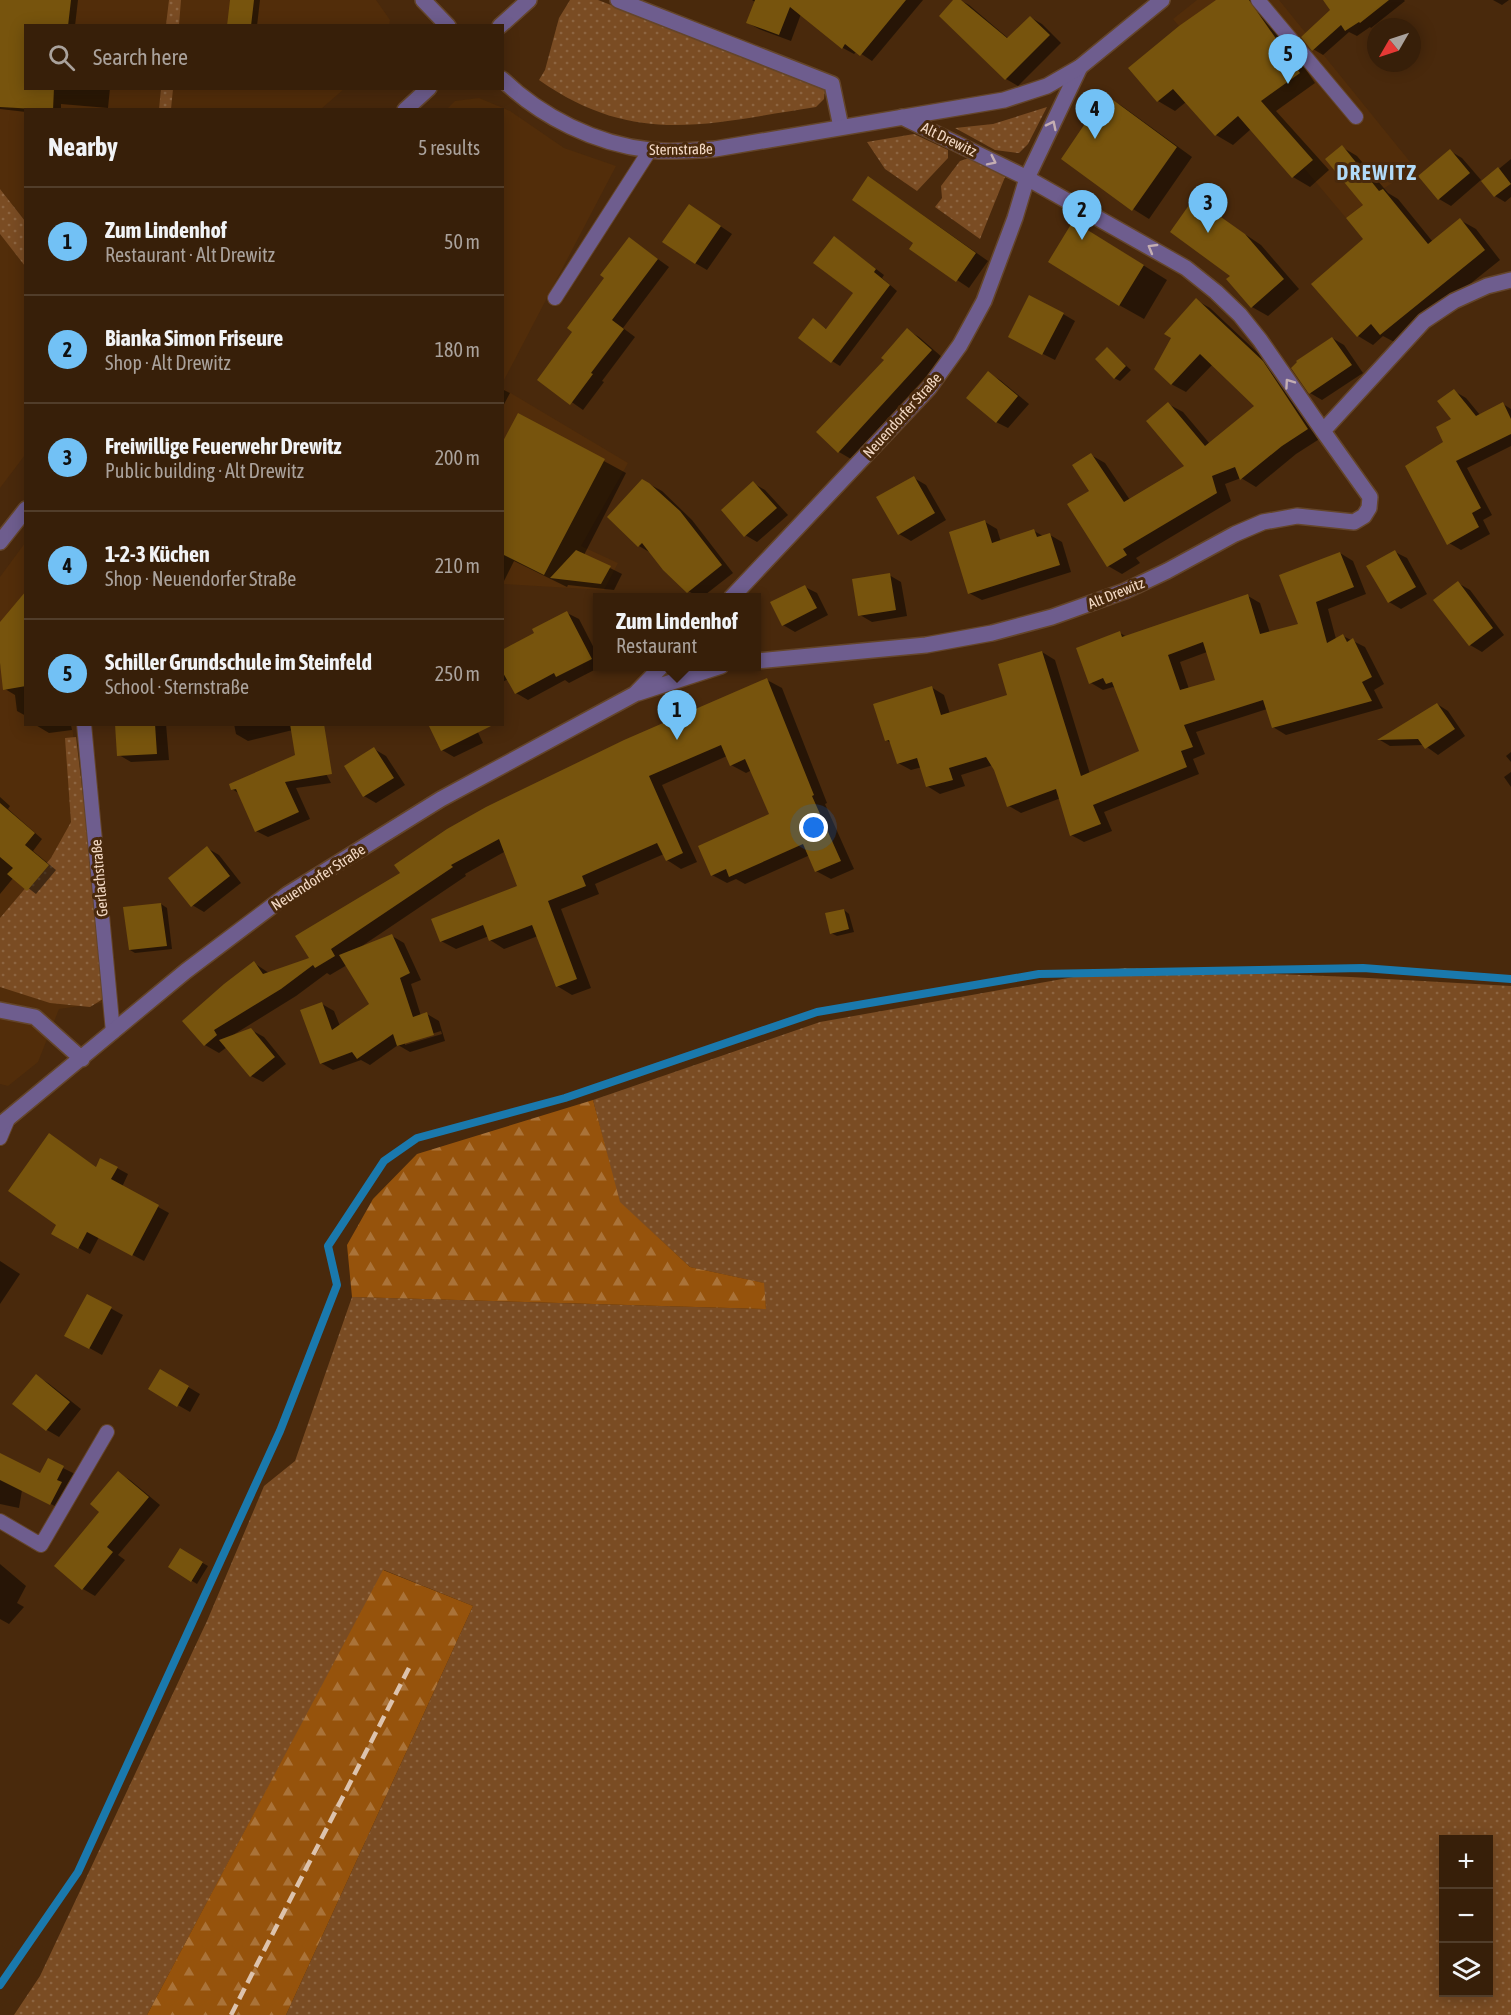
<!DOCTYPE html>
<html lang="en">
<head>
<meta charset="utf-8">
<style>
	body { margin:0; font-family:"Asap Condensed",sans-serif; background:#422c17; color:#f1f3f6 }
	.controls { position:absolute; right:18px; bottom:18px; display:grid; overflow:hidden; border-radius:0px; box-shadow:0 3px 15px #0003 }
	.controls button { width:54px; height:54px; display:grid; place-items:center; padding:0; border:0; border-bottom:2px solid #513d2a; background:#371f09; color:#f1f3f6; font:30px sans-serif }
	.compass { position:absolute; left:1367px; top:18px; width:54px; height:54px; border-radius:50%; background:#371f09; box-shadow:0 3px 15px #0003; rotate:231deg }
	.you { position:absolute; left:814px; top:828px; width:21px; height:21px; margin:-15px; border:4px solid #fff; border-radius:50%; background:#1a73e8; box-shadow:0 0 0 9px #1a73e833 }
	.badge { display:grid; place-items:center; width:39px; height:39px; border-radius:50%; background:#72c1f5; color:#111; font-size:20px; font-weight:700 }
	.pin { position:absolute; translate:-50% -50px; filter:drop-shadow(0 2px 3px #0008) }
	.pin::after { content:''; position:absolute; top:32px; width:21px; height:18px; background:inherit; clip-path:polygon(0 0,100% 0,50% 100%) }
	.popup { position:absolute; left:593px; top:593px; width:168px; height:78px; box-sizing:border-box; display:grid; place-content:center; border-radius:0px; background:#371f09; filter:drop-shadow(0 2px 4px #0005); font-size:20px; white-space:nowrap; color:#aaa29c }
	.popup b { font-size:22px; color:#f1f3f6 }
	.popup::after { content:''; position:absolute; left:50%; top:100%; margin-left:-12px; border:12px solid transparent; border-top-color:#371f09 }
	.list { margin:0; padding:0; list-style:none }
	h2 { display:flex; justify-content:space-between; align-items:center; height:78px; margin:0; padding:0 24px; font-size:26px }
	h2 small { font-size:20px; font-weight:400; color:#aaa29c }
	.list li { display:grid; grid-template-columns:39px 1fr auto; gap:18px; align-items:center; box-sizing:border-box; height:108px; padding:0 24px; border-top:2px solid #513d2a }
	.list b { display:block; font-size:22px; white-space:nowrap }
	.list p { margin:0; font-size:20px; white-space:nowrap; color:#aaa29c }
	.list em { font-size:20px; font-style:normal; color:#aaa29c }
	.icon { flex:none; width:33px; height:33px; fill:none; stroke:currentColor; stroke-width:2; stroke-linecap:round; stroke-linejoin:round }
	.map { position:relative; flex:none; width:1511px; height:2015px; overflow:hidden }
	.search { position:absolute; background:#371f09; box-shadow:0 3px 15px #0003; left:24px; top:24px; width:480px; height:66px; display:flex; align-items:center; gap:15px; box-sizing:border-box; padding:0 21px; border-radius:0px; color:#aaa29c; font-size:22px }
	.panel { position:absolute; background:#371f09; box-shadow:0 3px 15px #0003; left:24px; top:108px; width:480px; height:618px; border-radius:0px }
	.map>svg:first-child { display:block }
	.built { fill:#522d0a }
	.green { fill:url(#green-dots); fill-rule:evenodd }
	.forest { fill:url(#forest-firs) }
	.shadow { fill:#0007; fill-rule:evenodd }
	.lines { fill:none; stroke-linecap:round; stroke-linejoin:round }
	.stream { stroke:#1a79ad; stroke-width:8 }
	.building { fill:#77540d; fill-rule:evenodd }
	.service-casing { stroke:#64452a; stroke-width:16 }
	.minor-casing { stroke:#64452a; stroke-width:18 }
	.tertiary-casing { stroke:#64452a; stroke-width:18 }
	.service { stroke:#6e5d8e; stroke-width:14 }
	.minor { stroke:#6e5d8e; stroke-width:15 }
	.tertiary { stroke:#6e5d8e; stroke-width:15 }
	.rail { stroke:#ddc3ad; stroke-width:4.5; stroke-dasharray:12 6; stroke-linecap:butt }
	.oneway { stroke:#c4aeb2 }
	.labels { text-anchor:middle; dominant-baseline:central; stroke-width:6; stroke-linejoin:round; paint-order:stroke }
	.street-label { font-size:15px; fill:#f3d9c5; stroke:#49290c }
	.district-label { font-size:21px; font-weight:bold; letter-spacing:1.5px; fill:#b1daf8; stroke:#49290c }
</style>
</head>
<body>
<div class="map">
<svg width="1511" height="2015" viewBox="0 0 1511 2015">
	<defs>
		<pattern id="green-dots" width="8" height="8" patternUnits="userSpaceOnUse" patternTransform="scale(1.5)"><rect width="8" height="8" fill="#7a4c23"/><path d="M2 2h.1M6 6h.1" fill="none" stroke="#8d6541" stroke-width="1.8" stroke-linecap="round"/></pattern>
		<pattern id="forest-firs" width="22" height="20" patternUnits="userSpaceOnUse" patternTransform="scale(1.5)"><rect width="22" height="20" fill="#96530c"/><path d="M5 1l3.5 6h-7zM16 11l3.5 6h-7z" fill="#aa7339"/></pattern>
	</defs>
	<rect width="100%" height="100%" fill="#49290c"/>
	<!-- built -->
	<path class="built" d="M0 0H376L390 20 389 26H26V88L344 89 321 109 26 110 25 221 0 189Z
		M1197 0H1279L1415 168 1383 189 1346 218 1304 168 1313 160 1269 130 1173 19Z
		M479 98 510 111 564 148 616 166 503 382 502 110 447 109 455 101Z
		M0 234 26 266 25 455 0 488Z
		M502 388 628 463 581 546 618 563 604 590 503 584Z
		M25 543 26 724 72 725 102 1003 59 1009 38 1062 8 1086 0 1084V577Z"/>
	<!-- green -->
	<path class="green" d="M169 0H181L179 25H166Z
		M570 0H598L825 88 824 99 816 107C709 123 636 148 539 80L545 70 559 18Z
		M161 89H173L171 109H159Z
		M1047 107 1028 144 1019 153 995 150 955 128 993 124Z
		M914 134 948 150V158L917 191 885 169 867 142Z
		M969 158 1005 177 980 239 935 207 942 198 941 186 960 161Z
		M0 189 25 221V266L0 234Z
		M76 737 93 880 103 999 90 1007 50 1003 0 987V918L51 858 71 822 65 738Z
		M1124 968 1351 977 1511 986V2015H286L473 1606 384 1570 147 2015H14L40 1976 207 1621 264 1486 295 1461 352 1297 766 1309 763 1283 690 1267 619 1202 593 1100 820 1022ZM1444 1840H1488V1992H1444Z"/>
	<!-- forest -->
	<path class="forest" d="M593 1100 620 1202 690 1267 764 1283 766 1309 352 1297 347 1245 373 1199 417 1154Z
		M383 1570 473 1606 286 2015H147Z"/>
	<!-- shadow -->
	<path class="shadow" d="M0 0H78L75 26H26V88H110L108 108 61 104V110H26V112L0 109Z
		M231 0H260L257 26H229Z
		M752 0H923L872 61 857 51 854 54 843 48 801 14 791 41 759 29 748 23 755 2Z
		M955 0H960L969 5 1009 39 1030 17 1042 24 1061 43 1018 86 1006 79Z
		M1218 0H1258L1315 83 1276 111 1329 170 1310 187 1293 177 1251 129 1233 145 1216 135 1186 102 1175 111 1158 101 1131 68Z
		M1325 0H1404L1405 1 1371 28 1370 27 1357 36 1349 32 1323 55 1313 49 1332 10Z
		M1493 0H1509L1502 5Z
		M1105 96 1122 106 1192 157 1149 219 1133 209Z
		M1342 147 1357 156 1388 193 1398 199 1433 242 1460 220 1476 229 1500 260 1396 343 1383 336 1373 345 1358 336 1365 239V205Z
		M1450 151 1462 158 1481 180 1451 206 1439 199Z
		M1511 159V197L1505 202 1495 196 1483 182Z
		M880 185 988 261 969 288 911 249 915 242Z
		M1194 200 1261 245 1299 289 1268 316 1252 307 1233 275Z
		M701 213 732 234 707 270 695 263Z
		M1098 237 1167 280 1144 319 1119 305Z
		M835 238 884 275 882 278 897 291 840 366 832 361 813 320 828 330 855 293Z
		M630 239 669 267 623 328 635 337 602 381 604 382 583 410 539 379 574 332Z
		M1196 300 1210 308 1277 371 1321 438 1296 454 1256 487 1241 478 1225 484 1231 501 1136 558 1140 563 1122 574 1108 566 1091 491V455L1105 463 1130 500 1186 467 1168 404 1183 412 1210 444 1256 406 1213 364 1186 392 1171 384Z
		M1063 314 1075 321 1055 360 1021 343Z
		M907 330 919 337 943 358 851 459 839 452 818 432 886 360Z
		M1332 338 1344 345 1363 373 1322 400 1310 393Z
		M1108 349 1131 370 1120 381 1114 378Z
		M988 373 1000 380 1029 404 1008 428 996 422Z
		M502 389 510 393 502 408Z
		M1454 391 1466 398 1480 415 1503 404 1511 409V446L1467 468 1492 515 1483 520 1490 534 1461 550 1449 543 1445 442 1453 420Z
		M519 415 626 473 584 555 622 574 614 590 568 585 567 587 514 561 502 585V446Z
		M914 478 926 485 946 520 911 541 899 534Z
		M643 481 662 491 692 520 733 573 701 598 688 591 651 553 639 546 609 517Z
		M753 483 765 490 788 515 757 542 745 535Z
		M985 522 997 529 1001 542 1034 531 1043 536 1050 535 1062 542 1071 572 982 600 969 593Z
		M1395 552 1407 558 1427 594 1401 609 1389 602Z
		M1340 553 1353 561 1366 594 1328 609 1336 639 1343 636 1365 647 1384 684 1374 690 1383 708 1286 735 1273 727 1267 709 1196 732 1205 754 1193 759 1199 774 1104 812 1112 831 1084 842 1071 835 1061 798 1021 813 1009 806 993 765 961 775 965 786 940 794 927 786 922 767 911 770 898 763 891 743 886 740 931 687 944 695 950 714 1009 696 1042 652 1055 660 1090 774 1141 752 1116 689 1113 687 1103 690 1091 683 1120 633 1127 637 1248 596 1260 603 1270 633 1300 625ZM1207 652 1217 681 1189 689 1180 662Z
		M889 575 901 582 907 616 872 622 860 615Z
		M1458 583 1470 590 1504 635 1482 652 1470 645 1436 600Z
		M805 587 817 593 828 615 795 632 783 625Z
		M26 609V716L17 711 15 695 5 689 0 662V624Z
		M567 613 579 619 598 656V666H602L569 683 565 680 528 700 516 693 509 679 502 682V652L536 634Z
		M767 680 782 688 827 803 825 804 854 869 831 879 816 871 810 855 745 884 736 879 727 883 712 875 771 815 752 770 746 773 731 765 727 756 662 785 697 862 681 869 667 860 664 854 595 884 599 894 561 909 591 988 572 995 557 986 538 936 504 949 490 940 489 936 456 949 441 941 519 887 504 852 465 874 466 876 362 946 392 936 404 943 421 980 411 984 421 1016 427 1014 439 1021 445 1041 410 1052 398 1045 370 1065 361 1060 333 1070 321 1063 322 1004 334 1011 340 1026 371 1004 347 965 330 975 327 973 296 996 233 1035 251 1030 264 1037 286 1064 263 1082 251 1076 227 1047 219 1053 205 1045 254 963 269 973 311 959 297 937ZM441 1031 442 1034 405 1045V1042Z
		M1437 704 1448 711 1465 736 1438 755 1424 745 1390 746 1380 740Z
		M34 724H71L72 730 49 733Z
		M117 724H166L169 760 131 762 119 755Z
		M234 724H305V727L248 741 236 734Z
		M474 724 483 743 454 757 442 750Z
		M374 749 386 756 405 785 376 803 364 796Z
		M1511 752V762L1506 756Z
		M318 759 331 783 296 788 310 819 268 837 256 831 240 794 232 789Z
		M1511 772V787L1504 777Z
		M0 797 10 806 8 809 42 839 33 851 56 870 36 894 14 877 0 894Z
		M207 848 219 855 241 883 204 912 192 905Z
		M161 904 167 908 172 949 135 953 130 950Z
		M844 910 849 914 854 932 837 936 831 933Z
		M61 1142 97 1168H117L128 1174 122 1187 169 1213 144 1261 99 1237 90 1254 53 1234 58 1225Z
		M0 1261 20 1274 0 1304Z
		M88 1296 123 1315 102 1355 66 1335Z
		M161 1371 200 1394 190 1412 150 1389Z
		M36 1376 48 1383 81 1409 59 1437 47 1430 14 1403Z
		M0 1456 41 1475 63 1468 75 1474 63 1510 22 1490 19 1508 0 1504Z
		M118 1473 130 1480 160 1505 118 1555 125 1560 95 1596 83 1589 56 1566 101 1512Z
		M180 1550 208 1566 197 1584 170 1567Z
		M0 1564 26 1586 17 1603 24 1607 9 1624 0 1619Z"/>
	<g class="lines">
		<!-- stream -->
		<path class="stream" d="M0 1985 78 1872 280 1431 337 1285 328 1246 384 1161 417 1138 565 1098 817 1012 1039 974 1363 968 1511 979"/>
	</g>
	<!-- building -->
	<path class="building" d="M0 0H71L68 26H26V88H54L53 110 0 107Z
		M230 0H254L251 26H227Z
		M755 0H906L860 56 845 44 842 49 790 7 779 35 746 23Z
		M953 0H961L1007 38 1030 16 1050 35 1005 80 939 16Z
		M1216 0H1249L1300 73 1261 101 1313 160 1292 178 1238 116 1215 136 1173 89 1157 102 1128 68 1179 26Z
		M1323 0H1389L1360 23 1359 22 1345 31 1341 25 1312 51 1301 37 1330 10Z
		M1105 94 1177 147 1132 211 1061 159Z
		M1342 145 1379 191 1383 189 1428 244 1460 218 1485 250 1380 335 1371 324 1357 337 1311 284 1363 239 1346 218 1363 205 1325 159Z
		M1450 149 1470 173 1438 200 1418 176Z
		M1498 167 1511 184 1494 197 1481 181Z
		M868 176 976 253 956 282 909 249 913 243 852 200Z
		M1194 198 1245 234 1284 279 1251 308 1226 279 1230 276 1170 232Z
		M689 204 721 226 695 264 662 242Z
		M1073 221 1144 265 1119 306 1048 262Z
		M834 236 876 269 874 272 890 285 831 363 798 338 813 318 826 329 853 293 813 263Z
		M629 237 658 259 612 320 624 329 591 373 593 374 570 405 537 380 572 332 567 328 604 278 600 275Z
		M1029 295 1064 313 1042 355 1008 337Z
		M1196 298 1263 361 1308 429 1282 446 1240 480 1235 467 1212 476 1217 493 1123 549 1127 555 1107 567 1067 504 1089 491 1072 465 1091 453 1124 502 1184 466 1146 421 1168 402 1205 446 1254 406 1200 354 1171 385 1154 369 1171 338 1164 334Z
		M907 328 932 350 838 453 816 432 884 360 881 358Z
		M1332 337 1352 365 1309 394 1291 368 1297 362 1296 361Z
		M1107 347 1126 366 1114 379 1095 359Z
		M988 371 1018 396 996 423 966 398Z
		M1454 389 1476 416 1503 402 1511 419V434L1456 461 1481 508 1472 513 1479 527 1447 545 1405 466 1443 442 1436 427 1451 419 1437 401Z
		M518 413 605 459 544 575 502 554V443Z
		M914 476 935 513 898 535 876 497Z
		M642 479 649 483 680 511 722 565 687 593 663 570 642 543 638 547 607 517Z
		M753 481 777 508 744 537 721 510Z
		M985 520 992 543 1034 529 1037 537 1050 533 1060 565 968 594 949 532Z
		M576 550 611 566 601 584 550 578Z
		M1395 550 1416 587 1388 603 1366 566Z
		M1340 552 1354 587 1316 602 1327 643 1343 634 1347 642 1353 638 1372 677 1362 682 1372 701 1272 728 1263 700 1184 725 1193 747 1181 751 1187 767 1093 805 1101 824 1070 836 1056 789 1007 807 994 770 986 757 949 768 953 780 926 787 917 758 897 764 889 740 885 741 873 704 932 686 941 715 1007 695 998 664 1042 651 1081 776 1139 751 1112 682 1106 684 1103 678 1089 684 1076 648 1120 631 1122 637 1248 594 1260 634 1298 624 1279 575ZM1203 642 1215 680 1180 690 1168 655Z
		M890 573 896 610 858 616 852 579Z
		M1458 581 1493 628 1469 646 1433 600Z
		M805 585 817 608 782 626 770 602Z
		M26 591V686L3 690 0 663V622Z
		M567 611 592 659 556 677 554 673 515 694 502 671V650L534 633 532 629Z
		M767 678 814 795 812 796 841 861 815 872 803 844 729 877 726 869 711 876 698 846 769 814 745 759 730 766 721 745 649 776 683 853 666 861 657 843 582 876 586 886 548 901 577 979 556 987 532 925 489 941 483 925 440 942 431 919 517 886 499 839 451 865 453 867 331 949 335 956 315 968 313 965 281 989 214 1030 217 1035 204 1046 182 1021 224 984 254 961 263 974 309 958 295 936 400 873 394 865 447 829 486 807 624 740Z
		M1437 703 1455 729 1425 749 1418 739 1377 740Z
		M115 724H155L157 754 117 756Z
		M290 724H324L332 774 285 782 299 812 255 832 236 789 231 790 229 784 295 755Z
		M428 724H495L441 751Z
		M374 747 394 778 363 797 344 766Z
		M0 803 35 833 25 845 49 865 27 891 7 874 13 868 0 857Z
		M207 846 230 876 191 907 168 878Z
		M161 903 167 946 129 950 123 907Z
		M844 909 849 929 830 934 825 913Z
		M392 934 410 973 400 978 413 1017 427 1012 434 1035 397 1046 393 1034 357 1059 352 1052 320 1064 300 1010 322 1002 332 1030 369 1004 339 955Z
		M251 1028 275 1057 250 1077 219 1040Z
		M49 1133 96 1167 100 1158 118 1167 111 1179 159 1205 132 1256 87 1232 78 1249 51 1234 56 1225 8 1191Z
		M87 1294 112 1307 89 1349 64 1336Z
		M160 1369 189 1386 177 1407 148 1389Z
		M36 1374 70 1402 46 1431 12 1404Z
		M0 1453 40 1473 48 1458 64 1466 57 1480 62 1482 50 1505 0 1480Z
		M118 1471 149 1497 107 1547 113 1552 82 1590 54 1566 99 1512 90 1504Z
		M180 1548 203 1562 191 1582 168 1567Z"/>
	<g class="lines">
		<defs>
			<path id="service" d="M1258 0 1356 117
				M555 298 650 150
				M84 724 113 1032
				M0 1138 8 1119
				M0 1521 41 1545 107 1432"/>
			<path id="minor" d="M618 0 832 84 841 127
				M500 26 529 0
				M902 117 1027 178 1186 268 1216 292 1240 315 1260 340 1323 431
				M731 598 929 388 960 345 984 301 1015 218 1027 178 1080 67
				M756 661 926 645 992 633 1052 617 1125 591 1167 571 1235 534 1263 522 1297 516 1354 522 1364 516 1369 508 1370 497 1323 431 1424 321 1454 301 1487 286 1511 280
				M638 693 721 666
				M0 1010 35 1017 82 1059
				M0 1125 186 971 288 894 441 799 635 694 662 666"/>
			<path id="tertiary" d="M423 0 448 26
				M502 79C541 117 596 144 650 150 671 153 693 150 715 149L1004 100 1047 86 1080 67 1162 0
				M405 110 429 88
				M0 542 26 509"/>
		</defs>
		<!-- service casing -->
		<use href="#service" class="service-casing"/>
		<!-- minor casing -->
		<use href="#minor" class="minor-casing"/>
		<!-- tertiary casing -->
		<use href="#tertiary" class="tertiary-casing"/>
		<!-- service -->
		<use href="#service" class="service"/>
		<!-- minor -->
		<use href="#minor" class="minor"/>
		<!-- tertiary -->
		<use href="#tertiary" class="tertiary"/>
		<!-- rail -->
		<path class="rail" d="M231 2015 411 1664"/>
	</g>
	<!-- one-way arrows -->
	<defs><path id="oneway-chevron" d="M-2-3.5L2.5 0L-2 3.5" fill="none" stroke-width="1.6" stroke-linecap="round" stroke-linejoin="round" transform="scale(1.5)"/></defs>
	<g class="oneway">
		<use href="#oneway-chevron" transform="translate(1052 125) rotate(-64)"/>
		<use href="#oneway-chevron" transform="translate(992 161) rotate(26)"/>
		<use href="#oneway-chevron" transform="translate(1152 248) rotate(-150)"/>
		<use href="#oneway-chevron" transform="translate(1289 383) rotate(-125)"/>
	</g>
	<g class="labels">
		<!-- street labels -->
		<g class="street-label">
			<text transform="translate(949 139) rotate(26)">Alt Drewitz</text>
			<text transform="translate(681 149) rotate(-1)">Sternstraße</text>
			<text transform="translate(902 415) rotate(-48)">Neuendorfer Straße</text>
			<text transform="translate(1116 593) rotate(-22)">Alt Drewitz</text>
			<text transform="translate(318 877) rotate(-33)">Neuendorfer Straße</text>
			<text transform="translate(99 878) rotate(-95)">Gerlachstraße</text>
		</g>
		<!-- district labels -->
		<g class="district-label">
			<text x="1377" y="172">DREWITZ</text>
		</g>
	</g>
</svg>
<div class="controls">
<button>+</button>
<button>−</button>
<button><svg class="icon" aria-label="layers" viewBox="0 0 24 24"><path d="M12 4l9 5-9 5-9-5zM3 14l9 5 9-5"/></svg></button>
</div>
<svg class="compass" viewBox="-18 -18 36 36"><path d="M0-13l5 13h-10z" fill="#e53935"/><path d="M0 13l5-13h-10z" fill="#aaa29c"/></svg>
<div class="you"></div>
<div class="pin badge" style="left:677px;top:740px">1</div>
<div class="popup"><b>Zum Lindenhof</b>Restaurant</div>
<div class="pin badge" style="left:1082px;top:240px">2</div>
<div class="pin badge" style="left:1208px;top:233px">3</div>
<div class="pin badge" style="left:1095px;top:139px">4</div>
<div class="pin badge" style="left:1288px;top:84px">5</div>
<div class="search"><svg class="icon" aria-label="search" viewBox="0 0 24 24"><circle cx="10" cy="10" r="6"/><path d="M15 15l6 6"/></svg>Search here</div>
<section class="panel">
<h2>Nearby<small>5 results</small></h2>
<ul class="list">
<li><span class="badge">1</span><div><b>Zum Lindenhof</b><p>Restaurant · Alt Drewitz</p></div><em>50 m</em></li>
<li><span class="badge">2</span><div><b>Bianka Simon Friseure</b><p>Shop · Alt Drewitz</p></div><em>180 m</em></li>
<li><span class="badge">3</span><div><b>Freiwillige Feuerwehr Drewitz</b><p>Public building · Alt Drewitz</p></div><em>200 m</em></li>
<li><span class="badge">4</span><div><b>1-2-3 Küchen</b><p>Shop · Neuendorfer Straße</p></div><em>210 m</em></li>
<li><span class="badge">5</span><div><b>Schiller Grundschule im Steinfeld</b><p>School · Sternstraße</p></div><em>250 m</em></li>
</ul>
</section>
</div>
</body>
</html>
